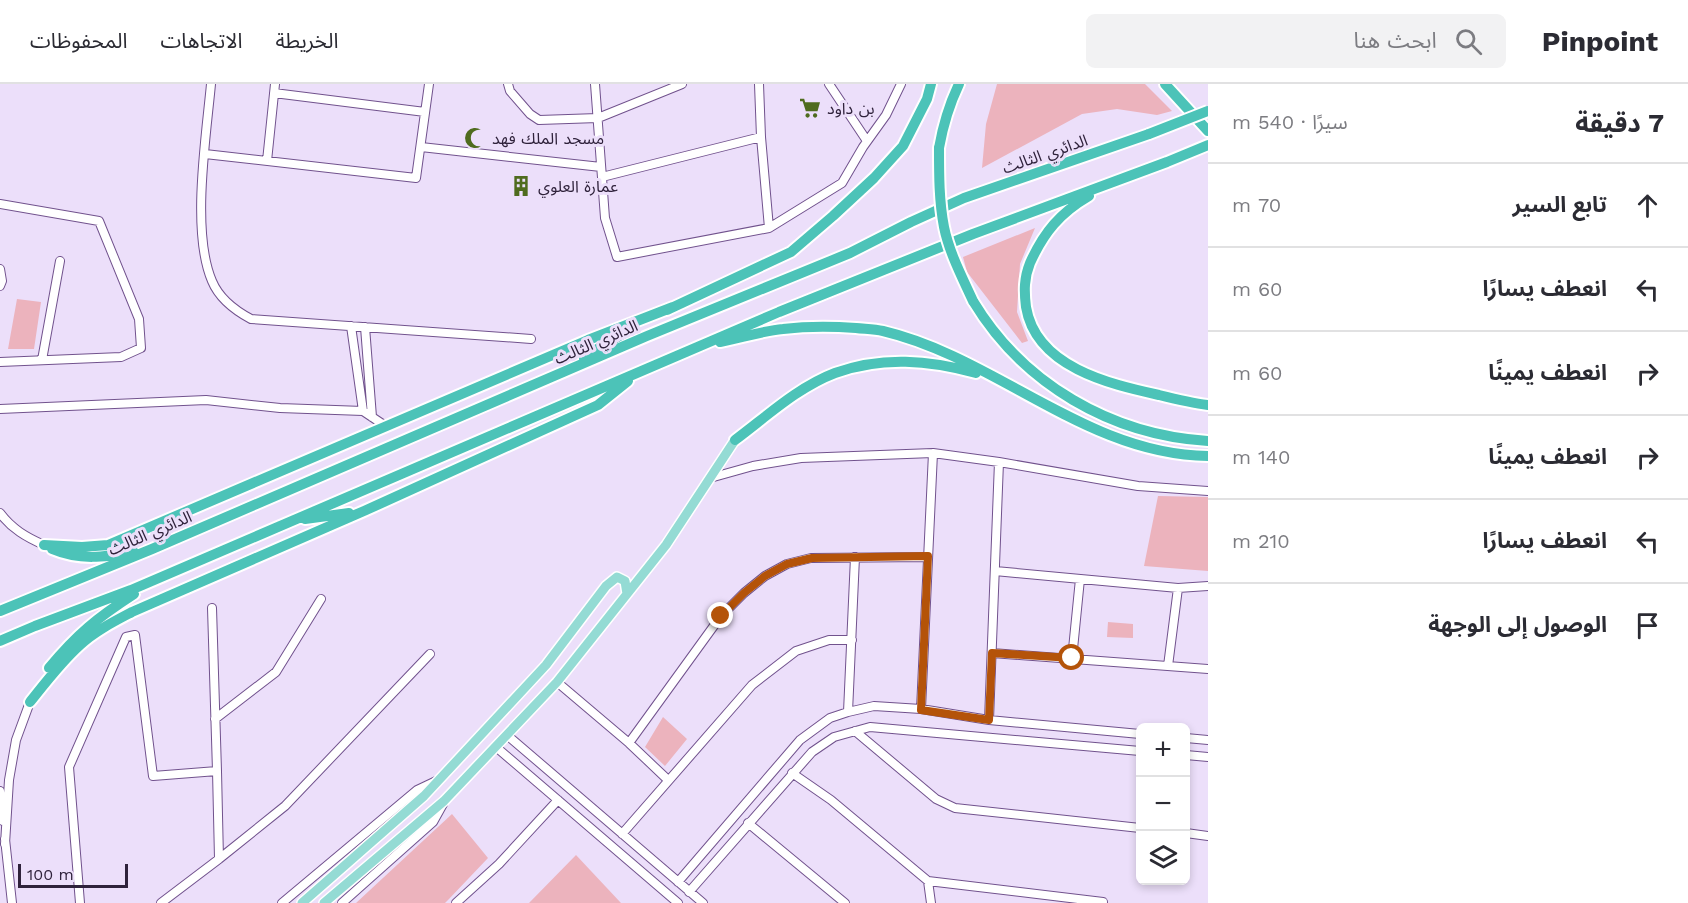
<!DOCTYPE html>
<html lang="ar">
<head>
<meta charset="utf-8">
<style>
	body { margin:0; font-family:"Work Sans","Noto Sans Arabic",sans-serif; background:#f2f2f3; color:#2b2b33; direction:rtl }
	.controls { position:absolute; right:18px; bottom:18px; display:grid; overflow:hidden; border-radius:9px; box-shadow:0 3px 9px #0003 }
	.controls button { width:54px; height:54px; display:grid; place-items:center; padding:0; border:0; border-bottom:2px solid #e1e1e2; background:#fff; color:#2b2b33; font:30px sans-serif }
	.scale { position:absolute; left:18px; bottom:15px; width:110px; box-sizing:border-box; padding-left:6px; border:3px solid #2f223b; border-top:0; font-size:16px; line-height:21px; white-space:nowrap; color:#2f223b; -webkit-text-stroke:4px #ecdffa; paint-order:stroke }
	.stop { position:absolute; width:18px; height:18px; margin:-14px; border:4px solid #b45309; border-radius:50%; background:#fff }
	.stop.end { background:#b45309; border-color:#fff; box-shadow:0 2px 6px #0008 }
	.list { margin:0; padding:0; list-style:none }
	h2 { display:flex; justify-content:space-between; align-items:center; height:78px; margin:0; padding:0 24px; font-size:26px }
	h2 small { font-size:20px; font-weight:400; color:#7c7c81 }
	.list li { display:grid; grid-template-columns:39px 1fr auto; gap:18px; align-items:center; box-sizing:border-box; height:84px; padding:0 24px; border-top:2px solid #e1e1e2 }
	.list b { display:block; font-size:22px; white-space:nowrap }
	.list em { font-size:20px; font-style:normal; color:#7c7c81 }
	.icon { flex:none; width:33px; height:33px; fill:none; stroke:currentColor; stroke-width:2; stroke-linecap:round; stroke-linejoin:round }
	.map { position:relative; flex:none; width:1208px; height:819px; overflow:hidden; direction:ltr }
	header { display:flex; align-items:center; gap:36px; box-sizing:border-box; height:84px; padding:0 30px; background:#fff; border-bottom:2px solid #e1e1e2 }
	header strong { font-size:28px }
	nav { display:flex; gap:33px; margin-inline-start:auto; font-size:21px }
	.search { width:420px; height:54px; background:#f2f2f3; display:flex; align-items:center; gap:15px; box-sizing:border-box; padding:0 21px; border-radius:9px; color:#7c7c81; font-size:22px }
	main { display:flex }
	aside { flex:1; background:#fff }
	.map>svg:first-child { display:block }
	.green { fill:#ecb3bd }
	.lines { fill:none; stroke-linecap:round; stroke-linejoin:round }
	.minor-casing { stroke:#71528d; stroke-width:10 }
	.major-casing { stroke:#fff; stroke-width:12 }
	.highway-casing { stroke:#fff; stroke-width:14 }
	.minor { stroke:#fff; stroke-width:8 }
	.major { stroke:#94dbd4; stroke-width:9 }
	.highway { stroke:#4cc3b8; stroke-width:10 }
	.highway-bridge-casing { stroke:#fff; stroke-width:14; stroke-linecap:butt }
	.highway-bridge { stroke:#4cc3b8; stroke-width:10 }
	.route { stroke:#b45309; stroke-width:8 }
	.labels { text-anchor:middle; dominant-baseline:central; stroke-width:6; stroke-linejoin:round; paint-order:stroke }
	.poi-label { font-size:16px; fill:#2f223b; stroke:#ecdffa; text-anchor:start }
	.street-label { font-size:16px; fill:#2f223b; stroke:#ecdffa }
</style>
</head>
<body>
<header>
<strong>Pinpoint</strong>
<div class="search"><svg class="icon" aria-label="search" viewBox="0 0 24 24"><circle cx="10" cy="10" r="6"/><path d="M15 15l6 6"/></svg>ابحث هنا</div>
<nav><a>الخريطة</a><a>الاتجاهات</a><a>المحفوظات</a></nav>
</header>
<main>
<aside>
<h2>7 دقيقة<small>سيرًا · 540 m</small></h2>
<ul class="list">
<li><svg class="icon" aria-label="ahead" viewBox="0 0 24 24"><path d="M12 20V5M6 11l6-6 6 6"/></svg><div><b>تابع السير</b></div><em>70 m</em></li>
<li><svg class="icon" aria-label="left" viewBox="0 0 24 24"><path d="M17 20v-9H6M10 6l-5 5 5 5"/></svg><div><b>انعطف يسارًا</b></div><em>60 m</em></li>
<li><svg class="icon" aria-label="right" viewBox="0 0 24 24"><path d="M7 20v-9h11M14 6l5 5-5 5"/></svg><div><b>انعطف يمينًا</b></div><em>60 m</em></li>
<li><svg class="icon" aria-label="right" viewBox="0 0 24 24"><path d="M7 20v-9h11M14 6l5 5-5 5"/></svg><div><b>انعطف يمينًا</b></div><em>140 m</em></li>
<li><svg class="icon" aria-label="left" viewBox="0 0 24 24"><path d="M17 20v-9H6M10 6l-5 5 5 5"/></svg><div><b>انعطف يسارًا</b></div><em>210 m</em></li>
<li><svg class="icon" aria-label="arrive" viewBox="0 0 24 24"><path d="M6 21V4h12l-3 4 3 4H6"/></svg><div><b>الوصول إلى الوجهة</b></div></li>
</ul>
</aside>
<div class="map">
<svg width="1208" height="819" viewBox="0 0 1208 819">
	<rect width="100%" height="100%" fill="#ecdffa"/>
	<!-- green -->
	<path class="green" d="M997 0H1145L1172 27 1157 31 1117 25 1082 30 982 84 986 40Z
		M1035 144 1020 180 1017 228 1028 257 1022 259 967 188 963 173Z
		M17 215 41 218 34 265H8Z
		M1158 412 1208 413V487L1144 482Z
		M1108 538 1133 540V554L1107 553Z
		M663 633 687 655 665 682 645 663Z
		M452 730 488 774 449 815 445 819H356Z
		M576 771 621 819H529Z"/>
	<g class="lines">
		<defs>
			<path id="minor" d="M211 0C206 54 191 148 212 197 219 214 236 227 251 235L531 255
				M508 0 510 7 530 30 539 36 598 34 682 0
				M595 0 605 134 617 173 769 144 761 53 759 0
				M829 0 867 57
				M274 9 425 28
				M421 63 601 83
				M205 70 416 94 429 0
				M267 77 275 0
				M602 93 761 53
				M0 120 99 137 139 235 141 264 121 273 0 278
				M769 144 842 99 863 63 886 31 901 0
				M0 185 2 197 0 202
				M351 242 363 327
				M365 243 372 333
				M42 276 60 177
				M0 325 206 316 280 324 363 327 387 343
				M710 394 753 382 801 374 933 369 999 378 1138 402 1208 407
				M0 429C12 445 26 453 44 461
				M995 487 1178 504 1208 502
				M992 569 1208 585
				M1072 575 1080 495
				M1168 582 1178 504
				M557 598 629 659 668 696
				M921 625 933 369
				M848 628 855 473
				M215 635 276 588 321 515
				M989 636 999 378
				M855 647 936 715 955 724 1140 744
				M507 651 703 819
				M1186 654 1208 656
				M629 659 721 532 744 509 765 492 787 480 811 474 928 473
				M496 663 678 819
				M1186 671 1208 673
				M217 687 219 775 285 722 430 570
				M792 689 831 716 928 797 1103 818
				M0 707 3 737
				M748 739 845 819
				M1186 749 1208 752
				M622 750 752 601 796 567 829 556H852
				M5 755 12 819
				M5 760 9 696 16 656 30 618
				M928 797 931 819
				M678 798 800 656 830 634 848 628 874 622 921 625 989 636 1140 650
				M689 808 812 668 834 653 870 643 1140 667
				M80 819 69 683 126 553 135 551 153 692 217 687 212 524
				M161 819 219 775
				M282 819 417 706 436 697
				M342 819 433 738 443 720
				M456 819 499 780 558 716"/>
			<path id="major" d="M302 819 424 712 546 581 606 502 617 493 625 497 627 510
				M324 819 444 717 557 598 666 461 735 356"/>
			<path id="highway" d="M1165 0 1208 47
				M939 64C943 41 949 21 959 0
				M1089 112C1060 129 1044 148 1030 179 1024 194 1024 207 1026 223 1036 283 1109 300 1159 311 1175 315 1191 319 1208 321
				M973 217C1023 300 1111 351 1208 357
				M667 226 791 168 833 132 874 94 903 62 927 15 931 0
				M720 258C741 254 762 247 783 245 807 242 831 242 856 244 864 245 874 245 883 247 997 274 1087 371 1208 372
				M584 275 600 263 632 245
				M735 356C766 333 798 303 835 289 882 272 929 276 976 289
				M305 435 349 429
				M44 461 82 463 108 461 588 256 673 223
				M52 465C80 477 105 473 134 468
				M0 527 152 465 647 252 850 169 911 138 964 114 1149 50
				M0 557 35 542 131 506 779 228 973 150 1167 78 1208 61
				M49 584C77 550 97 534 134 510
				M30 618C46 598 61 578 80 561 95 547 115 537 132 528L364 427 598 321 628 297"/>
		</defs>
		<!-- minor casing -->
		<use href="#minor" class="minor-casing"/>
		<!-- major casing -->
		<use href="#major" class="major-casing"/>
		<!-- highway casing -->
		<use href="#highway" class="highway-casing"/>
		<!-- minor -->
		<use href="#minor" class="minor"/>
		<!-- major -->
		<use href="#major" class="major"/>
		<!-- highway -->
		<use href="#highway" class="highway"/>
		<defs>
			<path id="highway-bridge" d="M1149 50 1208 27
				M939 64C939 91 939 117 944 143 949 168 962 193 973 217"/>
		</defs>
		<!-- highway-bridge casing -->
		<use href="#highway-bridge" class="highway-bridge-casing"/>
		<!-- highway-bridge -->
		<use href="#highway-bridge" class="highway-bridge"/>
	</g>
	<g class="lines">
		<!-- route -->
		<path class="route" d="M721 532 744 509 765 492 787 480 812 474 928 472 921 626 989 636 992 569 1072 574"/>
	</g>
	<!-- icons -->
	<defs>
		<symbol id="supermarket-bare" viewBox="-9 -9 18 18"><path d="M-6-5.5h2.5l.6 2H6L4.5 2H-2.5L-4.4-4H-6ZM-1.5 3.2a1.3 1.3 0 1 0 .1 0ZM3 3.2a1.3 1.3 0 1 0 .1 0Z" fill="#4f6b1e" stroke="#ecdffa" stroke-width="2.5" paint-order="stroke"/></symbol>
		<symbol id="mosque-bare" viewBox="-9 -9 18 18"><path d="M3.5-4.9A6 6 0 1 0 3.5 4.9A5 5 0 1 1 3.5-4.9Z" fill="#4f6b1e" stroke="#ecdffa" stroke-width="2.5" paint-order="stroke"/></symbol>
		<symbol id="building-bare" viewBox="-9 -9 18 18"><path d="M-4-6H4V6H1V3H-1V6H-4ZM-2.5-4.3h1.7v1.8h-1.7ZM.8-4.3h1.7v1.8H.8ZM-2.5-1h1.7V.8h-1.7ZM.8-1h1.7V.8H.8Z" fill="#4f6b1e" stroke="#ecdffa" stroke-width="2.5" paint-order="stroke"/></symbol>
	</defs>
	<g fill-rule="evenodd">
		<use href="#supermarket-bare" x="795" y="9" width="30" height="30"/>
		<use href="#mosque-bare" x="460" y="39" width="30" height="30"/>
		<use href="#building-bare" x="506" y="87" width="30" height="30"/>
	</g>
	<g class="labels">
		<!-- poi labels -->
		<g class="poi-label">
			<text x="827" y="24">بن داود</text>
			<text x="492" y="54">مسجد الملك فهد</text>
			<text x="538" y="102">عمارة العلوي</text>
		</g>
		<!-- street labels -->
		<g class="street-label">
			<text transform="translate(1045 70) rotate(-19)">الدائري الثالث</text>
			<text transform="translate(596 258) rotate(-23)">الدائري الثالث</text>
			<text transform="translate(150 449) rotate(-23)">الدائري الثالث</text>
		</g>
	</g>
</svg>
<div class="controls">
<button>+</button>
<button>−</button>
<button><svg class="icon" aria-label="layers" viewBox="0 0 24 24"><path d="M12 4l9 5-9 5-9-5zM3 14l9 5 9-5"/></svg></button>
</div>
<div class="scale">100 m</div>
<div class="stop" style="left:1072px;top:574px"></div>
<div class="stop end" style="left:721px;top:532px"></div>
</div>
</main>
</body>
</html>
